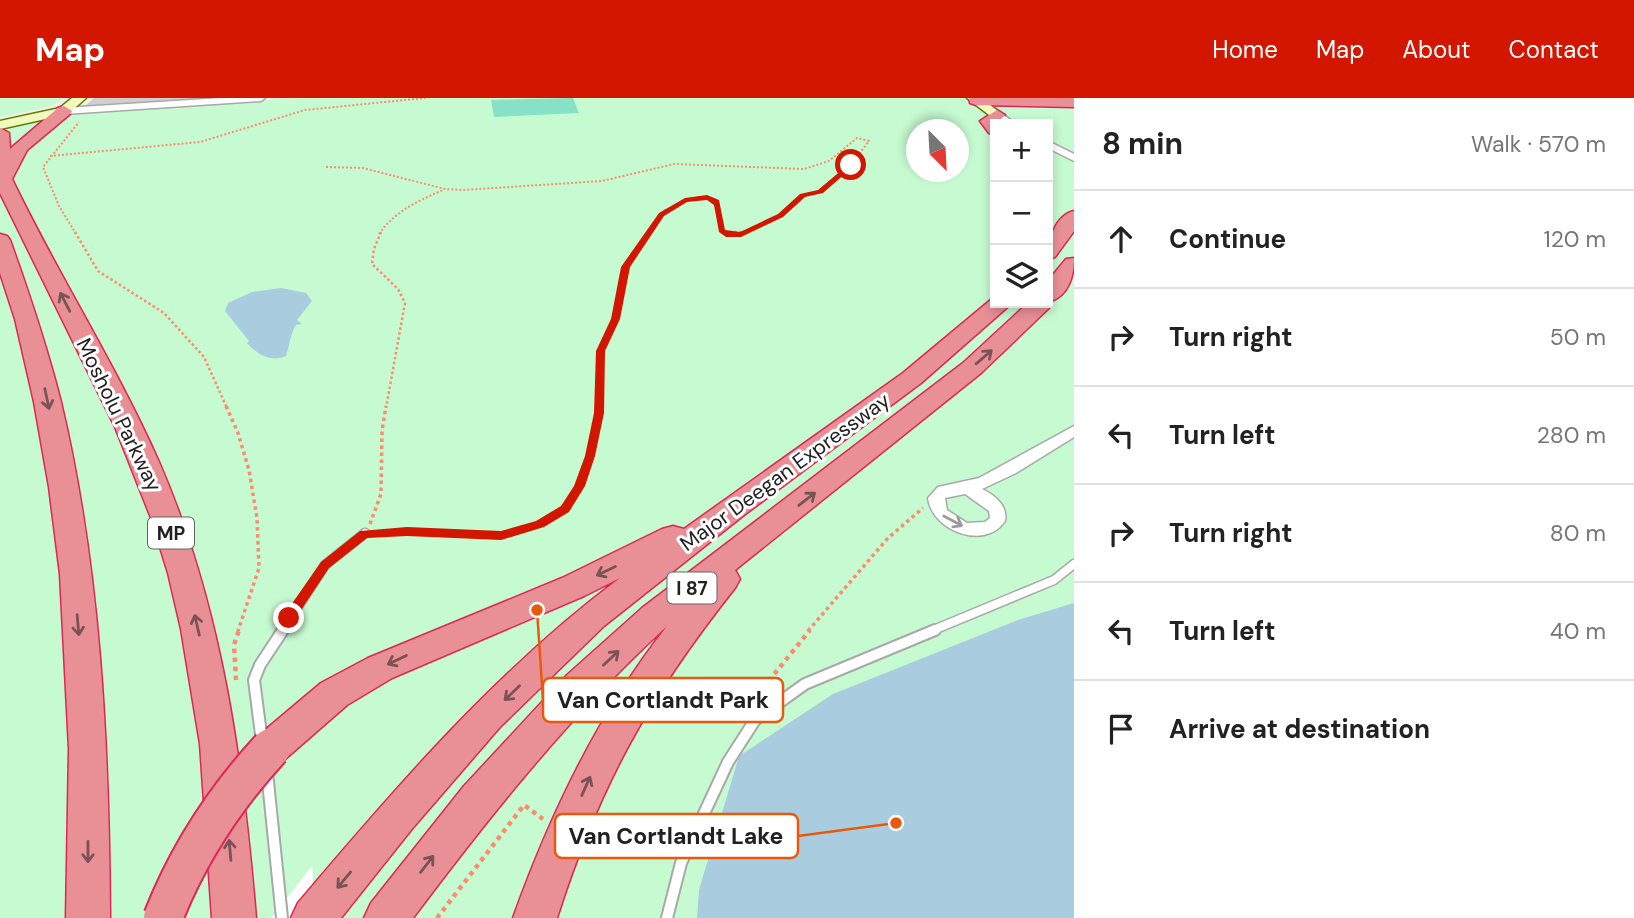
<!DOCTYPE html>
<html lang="en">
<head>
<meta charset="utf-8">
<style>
	body { margin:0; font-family:"DM Sans",sans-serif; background:#f2f2f2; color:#222 }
	.controls { position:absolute; right:21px; top:21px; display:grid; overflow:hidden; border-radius:0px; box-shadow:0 4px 10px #0003 }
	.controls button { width:63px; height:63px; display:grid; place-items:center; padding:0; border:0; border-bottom:2px solid #e0e0e0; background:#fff; color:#222; font:35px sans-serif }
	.compass { position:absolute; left:906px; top:21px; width:63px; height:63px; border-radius:50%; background:#fff; box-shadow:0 4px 10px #0003; rotate:156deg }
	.stop { position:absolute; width:21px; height:21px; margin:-16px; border:5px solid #d31600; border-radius:50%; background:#fff }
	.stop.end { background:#d31600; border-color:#fff; box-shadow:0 2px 7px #0008 }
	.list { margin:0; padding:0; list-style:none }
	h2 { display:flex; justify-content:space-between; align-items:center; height:91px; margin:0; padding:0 28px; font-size:30px }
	h2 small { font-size:23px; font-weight:400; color:#767676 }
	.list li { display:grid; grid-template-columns:46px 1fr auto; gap:21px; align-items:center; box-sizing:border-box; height:98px; padding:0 28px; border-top:2px solid #e0e0e0 }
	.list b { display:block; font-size:26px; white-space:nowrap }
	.list em { font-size:23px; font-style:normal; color:#767676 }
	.icon { flex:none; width:38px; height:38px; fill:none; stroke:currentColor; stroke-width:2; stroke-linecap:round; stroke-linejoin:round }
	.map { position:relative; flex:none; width:1074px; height:820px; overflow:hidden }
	header { display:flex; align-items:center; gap:42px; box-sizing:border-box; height:98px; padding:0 35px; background:#d31600; color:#fff }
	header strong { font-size:33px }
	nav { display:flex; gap:38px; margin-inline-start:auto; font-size:24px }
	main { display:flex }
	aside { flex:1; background:#fff }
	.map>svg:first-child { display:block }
	.religious { fill:#cfcfcf }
	.park { fill:#c6fad0; fill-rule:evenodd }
	.pitch { fill:#86e1c7 }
	.water { fill:#a9cddf }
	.pier { fill:#fff }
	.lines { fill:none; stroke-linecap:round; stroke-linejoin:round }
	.lane-far1-casing { stroke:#a8a8a8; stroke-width:11 }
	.lane-casing { stroke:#a8a8a8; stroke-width:14 }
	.street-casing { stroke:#a8a8a8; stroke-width:3 }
	.secondary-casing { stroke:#637d04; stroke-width:3 }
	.highway-casing { stroke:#dd2753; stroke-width:3 }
	.path-far3 { stroke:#fb8c6f; stroke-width:2; stroke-dasharray:2 2; stroke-linecap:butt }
	.path-far2 { stroke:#fb8c6f; stroke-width:2.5; stroke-dasharray:2.5 2.5; stroke-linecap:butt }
	.path-far1 { stroke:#fb8c6f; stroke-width:3.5; stroke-dasharray:3.5 3.5; stroke-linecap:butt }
	.path { stroke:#fb8c6f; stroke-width:4.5; stroke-dasharray:4.5 4.5; stroke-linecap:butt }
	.lane-far1 { stroke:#fff; stroke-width:8 }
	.lane { stroke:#fff; stroke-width:10 }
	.street { fill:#fff; fill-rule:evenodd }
	.secondary { fill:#f1fabd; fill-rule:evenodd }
	.highway { fill:#e99097; fill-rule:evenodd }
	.highway-bridge-casing { stroke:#dd2753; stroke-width:42; stroke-linecap:butt }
	.highway-bridge { stroke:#e99097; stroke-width:38 }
	.oneway { stroke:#7b5356 }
	.oneway2 { stroke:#9b9b9b }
	.route { fill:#d31600 }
	.labels { text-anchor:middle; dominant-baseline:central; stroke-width:6; stroke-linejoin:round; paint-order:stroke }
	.shield { fill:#fff; stroke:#646464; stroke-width:2 }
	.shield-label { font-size:19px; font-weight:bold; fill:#212121 }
	.street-label { font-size:21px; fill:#212121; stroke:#fff }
	.leader { fill:none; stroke:#e8590c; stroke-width:2.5 }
	.callout-dot { fill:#e8590c; stroke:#fff; stroke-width:2.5 }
	.callout { fill:#fff; stroke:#e8590c; stroke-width:2.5 }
	.callout-label { font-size:23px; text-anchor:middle; font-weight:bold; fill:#212121 }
</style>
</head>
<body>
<header>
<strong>Map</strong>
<nav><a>Home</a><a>Map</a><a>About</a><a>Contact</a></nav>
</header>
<main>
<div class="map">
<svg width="1074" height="820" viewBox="0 0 1074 820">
	<rect width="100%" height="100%" fill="#f2efe8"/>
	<!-- religious -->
	<path class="religious" d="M94 0H233L84 9Z"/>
	<!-- park -->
	<path class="park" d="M0 0H63L52 8 0 19Z
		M302 0H1074V820H0V32L67 15ZM995 26H1048V205H995ZM916 32H958V74H916Z"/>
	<!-- pitch -->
	<path class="pitch" d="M573 0 579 15 494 19 491 2Z"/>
	<!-- water -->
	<path class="water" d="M281 190 306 195 312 203 297 222 302 226 296 227C289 239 290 247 286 258 270 265 257 256 247 245L249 243 225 213 228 205 252 194Z
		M1074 505V820H697L699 792 739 658 833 596 1018 522Z"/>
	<!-- pier -->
	<path class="pier" d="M312 768 316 820H271Z"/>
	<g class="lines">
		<defs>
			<path id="lane-far1" d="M282 533 325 467 365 435
				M931 533 1054 482 1074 466"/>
			<path id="lane" d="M262 644 254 582 260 567 283 532
				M267 674 282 820
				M667 820 681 765 728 664 755 622 805 586 935 532"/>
			<path id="street" d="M222 0H265L261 3 64 16 60 13 64 10Z
				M994 15H1000L1017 26H1007L994 19Z
				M1048 43 1074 56V63L1048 50Z
				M1074 328V339L1016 375 982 391C994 397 1008 407 1005 423 985 453 932 433 928 400L938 389 979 380ZM965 396 989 413 990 420 985 424 967 425 947 412 945 400Z"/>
			<path id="secondary" d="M72 0H86L68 16 0 31V23L60 10Z
				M967 0H981L1003 17 1001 20H993Z"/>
			<path id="highway" d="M969 0H1074V9L976 7 970 5Z
				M64 8 72 13 70 16 27 52 12 81C58 177 116 267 159 364 222 509 243 664 256 820H212L200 646 181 531 168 475 151 420 115 329 0 95V30L9 35 10 51 58 10Z
				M997 12 1005 17 998 24 1000 26H995V36L989 35 980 23Z
				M1074 113V133L1055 159 1048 161C1048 144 1054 118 1074 113Z
				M0 136 7 138 10 142C29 195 47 249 61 304 101 473 109 647 110 820H66L69 651 60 476 49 389 34 304 15 221 0 175Z
				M1074 160C1074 177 1069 197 1051 203L1049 210 981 275 735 472 740 481 735 490C649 598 599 688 557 820H513C551 714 598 617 667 528 571 616 491 716 413 820H364L371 805 464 688 567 577 642 510 963 265 1028 205H1048V183L1066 161Z
				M993 200H995V205H1012L921 285 744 417 604 528 500 629 411 732 341 820H291L298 805C397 688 497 572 620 480L584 498 392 580 347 607 284 662 271 667 258 662 252 650 258 638 321 585 368 560 562 480 662 431 673 428 684 431 903 275Z"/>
		</defs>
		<!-- lane-far1 casing -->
		<use href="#lane-far1" class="lane-far1-casing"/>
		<!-- lane casing -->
		<use href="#lane" class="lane-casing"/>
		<!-- street casing -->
		<use href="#street" class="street-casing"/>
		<!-- secondary casing -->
		<use href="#secondary" class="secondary-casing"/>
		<!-- highway casing -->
		<use href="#highway" class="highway-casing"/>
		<!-- path-far3 -->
		<path class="path-far3" d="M50 58 200 44 305 12 425 0
			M326 69 363 70 445 91 463 92 602 83 674 66 804 71 829 63 857 40 869 43 848 71 820 94 803 98 781 117 748 134 726 136 722 132 716 102 698 99 665 112 649 136
			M76 136 59 108 43 69 79 24
			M379 136C395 113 418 103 443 92"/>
		<!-- path-far2 -->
		<path class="path-far2" d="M75 134 98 173 164 215 204 259 227 310
			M381 134 374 151 372 166 398 191 405 205 386 310
			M724 134H745
			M599 310 601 253 615 221 626 169 650 134"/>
		<!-- path-far1 -->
		<path class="path-far1" d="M226 308 238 335 249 372 257 420 259 470 238 533
			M370 426 381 396 382 333 386 308
			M377 435C426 433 530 450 566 410 575 399 580 384 585 371 592 352 599 329 599 308
			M808 533 888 440 923 410"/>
		<!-- path -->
		<path class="path" d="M236 582 234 547 239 532
			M746 611 810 532
			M437 820 524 707 543 721"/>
		<!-- lane-far1 -->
		<use href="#lane-far1" class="lane-far1"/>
		<!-- lane -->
		<use href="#lane" class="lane"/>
		<!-- street -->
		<use href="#street" class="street"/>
		<!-- secondary -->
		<use href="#secondary" class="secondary"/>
		<!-- highway -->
		<use href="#highway" class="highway"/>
		<defs>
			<path id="highway-bridge" d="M163 820C188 756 224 701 271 650"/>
		</defs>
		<!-- highway-bridge casing -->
		<use href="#highway-bridge" class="highway-bridge-casing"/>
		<!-- highway-bridge -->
		<use href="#highway-bridge" class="highway-bridge"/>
	</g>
	<!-- one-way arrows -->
	<defs><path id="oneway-shaft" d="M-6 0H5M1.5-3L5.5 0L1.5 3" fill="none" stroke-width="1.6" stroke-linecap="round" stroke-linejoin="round" transform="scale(1.75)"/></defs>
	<g class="oneway">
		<use href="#oneway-shaft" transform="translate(65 204) rotate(-117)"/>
		<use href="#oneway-shaft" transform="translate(984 259) rotate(-41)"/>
		<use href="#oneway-shaft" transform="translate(47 301) rotate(78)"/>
		<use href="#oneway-shaft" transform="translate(807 401) rotate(-38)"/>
		<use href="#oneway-shaft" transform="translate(606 473) rotate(154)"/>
		<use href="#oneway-shaft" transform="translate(78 527) rotate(85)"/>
		<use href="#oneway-shaft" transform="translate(197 527) rotate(-103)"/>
		<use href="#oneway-shaft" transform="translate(611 560) rotate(-43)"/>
		<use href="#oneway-shaft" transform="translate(397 562) rotate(154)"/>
		<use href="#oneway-shaft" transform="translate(512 595) rotate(136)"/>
		<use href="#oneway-shaft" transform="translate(586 688) rotate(-66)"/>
		<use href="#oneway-shaft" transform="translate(230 752) rotate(-95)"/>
		<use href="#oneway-shaft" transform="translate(88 754) rotate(90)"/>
		<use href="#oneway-shaft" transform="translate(427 766) rotate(-52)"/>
		<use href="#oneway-shaft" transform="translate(344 782) rotate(130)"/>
	</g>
	<use class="oneway2" href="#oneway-shaft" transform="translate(953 423) rotate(28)"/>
	<!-- route -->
	<path class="route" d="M849 66 855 67 823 95 805 99 783 119 741 139H726L719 134 714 107 707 102 687 104 664 118 630 169 620 221 605 253 604 315 595 358 585 388 569 414 544 429 501 442 407 438 367 440 329 470 293 524H284V517L321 464 360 433 407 429 501 433 536 423 561 408 574 388 585 358 594 315 596 253 611 221 621 169 659 115 685 100 707 97 719 102 725 132 740 134 778 116 800 96 818 92Z"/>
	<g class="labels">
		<!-- shield labels -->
		<g class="shield">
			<rect x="148" y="419.5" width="46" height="31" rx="5"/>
			<rect x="667.5" y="474.5" width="49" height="31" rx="5"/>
		</g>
		<g class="shield-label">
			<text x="171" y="435">MP</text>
			<text x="692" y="490">I 87</text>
		</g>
		<!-- street labels -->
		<g class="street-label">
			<text transform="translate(119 317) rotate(64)">Mosholu Parkway</text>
			<text transform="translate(785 374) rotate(-36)">Major Deegan Expressway</text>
		</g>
	</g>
	<!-- callouts -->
	<path class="leader" d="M537 512L543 602M896 725L798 738"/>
	<g class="callout-dot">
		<circle cx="537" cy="512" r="7"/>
		<circle cx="896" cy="725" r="7"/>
	</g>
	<g class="callout">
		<rect x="543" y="580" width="240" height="44" rx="7"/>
		<rect x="555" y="716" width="243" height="44" rx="7"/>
	</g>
	<g class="callout-label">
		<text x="663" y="610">Van Cortlandt Park</text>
		<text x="676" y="746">Van Cortlandt Lake</text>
	</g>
</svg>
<div class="controls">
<button>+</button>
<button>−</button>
<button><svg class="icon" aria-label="layers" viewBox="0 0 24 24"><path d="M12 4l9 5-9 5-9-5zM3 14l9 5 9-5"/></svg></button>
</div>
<svg class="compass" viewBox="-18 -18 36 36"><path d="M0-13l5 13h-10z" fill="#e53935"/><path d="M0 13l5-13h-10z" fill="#767676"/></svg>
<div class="stop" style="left:851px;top:67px"></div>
<div class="stop end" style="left:289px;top:520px"></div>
</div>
<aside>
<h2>8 min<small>Walk · 570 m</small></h2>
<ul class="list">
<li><svg class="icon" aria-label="ahead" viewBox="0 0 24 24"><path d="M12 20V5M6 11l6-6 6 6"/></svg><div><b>Continue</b></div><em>120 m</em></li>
<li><svg class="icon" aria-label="right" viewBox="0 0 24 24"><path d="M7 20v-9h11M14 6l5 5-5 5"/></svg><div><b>Turn right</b></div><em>50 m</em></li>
<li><svg class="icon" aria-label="left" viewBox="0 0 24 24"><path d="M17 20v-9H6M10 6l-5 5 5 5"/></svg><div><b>Turn left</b></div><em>280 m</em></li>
<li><svg class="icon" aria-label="right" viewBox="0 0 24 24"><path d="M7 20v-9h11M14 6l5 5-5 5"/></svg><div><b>Turn right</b></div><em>80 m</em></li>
<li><svg class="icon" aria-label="left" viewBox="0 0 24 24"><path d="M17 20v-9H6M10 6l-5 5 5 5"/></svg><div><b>Turn left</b></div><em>40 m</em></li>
<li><svg class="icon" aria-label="arrive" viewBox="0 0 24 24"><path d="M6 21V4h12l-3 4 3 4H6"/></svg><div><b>Arrive at destination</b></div></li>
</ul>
</aside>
</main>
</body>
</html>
